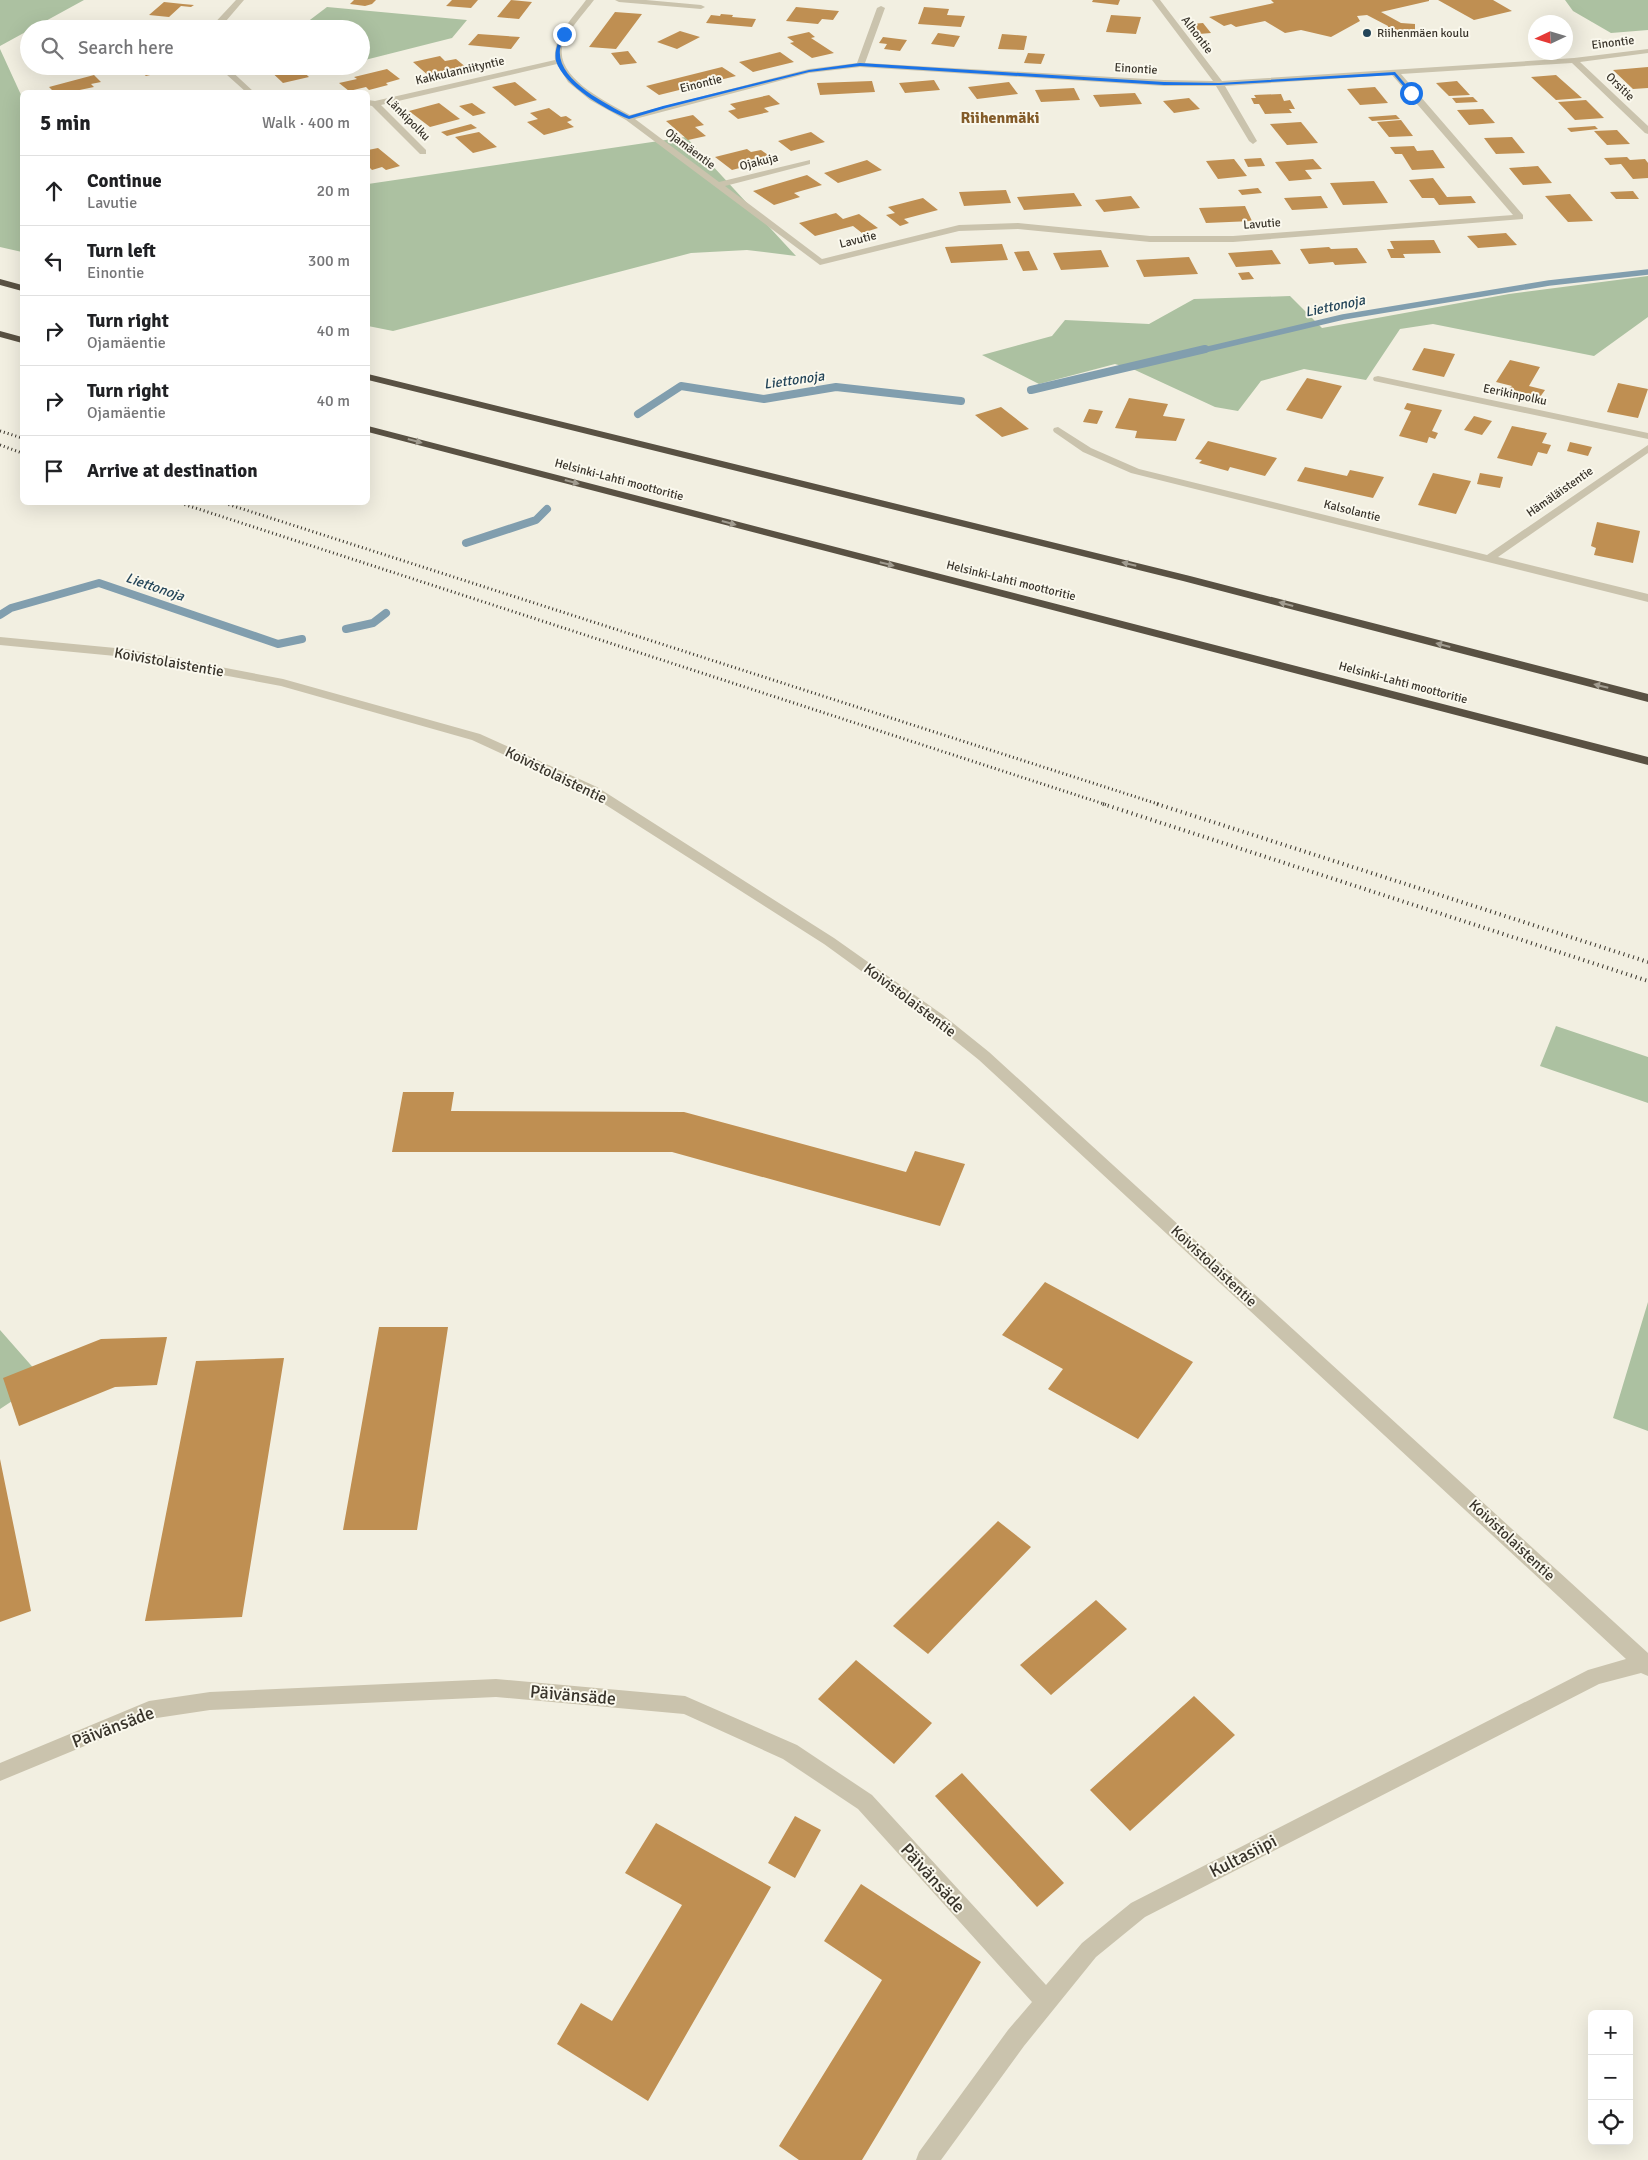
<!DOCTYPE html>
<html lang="en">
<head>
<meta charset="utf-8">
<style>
	body { margin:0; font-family:Signika,sans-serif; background:#f6f6f6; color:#202124 }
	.controls { position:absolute; right:15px; bottom:15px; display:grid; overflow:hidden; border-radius:8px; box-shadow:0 5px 20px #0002 }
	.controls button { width:45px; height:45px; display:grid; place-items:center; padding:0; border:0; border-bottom:1px solid #e0e0e0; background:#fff; color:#202124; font:25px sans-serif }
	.compass { position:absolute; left:1528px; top:15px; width:45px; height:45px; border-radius:50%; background:#fff; box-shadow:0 5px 20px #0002; rotate:266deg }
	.stop { position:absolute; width:15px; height:15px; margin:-11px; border:4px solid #1a73e8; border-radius:50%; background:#fff }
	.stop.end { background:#1a73e8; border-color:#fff; box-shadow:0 1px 5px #0008 }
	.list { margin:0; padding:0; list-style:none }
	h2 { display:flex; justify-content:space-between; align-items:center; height:65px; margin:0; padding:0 20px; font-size:21px }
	h2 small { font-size:16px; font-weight:400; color:#757577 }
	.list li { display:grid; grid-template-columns:32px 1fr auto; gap:15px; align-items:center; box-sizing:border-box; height:70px; padding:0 20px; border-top:1px solid #e0e0e0 }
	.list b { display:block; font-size:19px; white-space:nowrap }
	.list p { margin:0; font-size:16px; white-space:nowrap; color:#757577 }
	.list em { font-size:16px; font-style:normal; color:#757577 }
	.icon { flex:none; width:28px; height:28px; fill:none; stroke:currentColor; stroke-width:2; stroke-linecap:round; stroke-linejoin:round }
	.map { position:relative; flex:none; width:1648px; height:2160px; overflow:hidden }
	.search { position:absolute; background:#fff; box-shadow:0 5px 20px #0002; left:20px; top:20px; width:350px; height:55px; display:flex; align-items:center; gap:12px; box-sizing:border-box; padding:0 18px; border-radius:28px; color:#757577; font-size:19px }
	.panel { position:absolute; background:#fff; box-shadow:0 5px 20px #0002; left:20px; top:90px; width:350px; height:415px; border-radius:8px }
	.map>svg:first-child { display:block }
	.green { fill:#acc1a1 }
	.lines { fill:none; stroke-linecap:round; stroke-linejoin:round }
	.stream-far1 { stroke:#819eae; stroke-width:5.5 }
	.stream { stroke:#819eae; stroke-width:8 }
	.building { fill:#bf8f52 }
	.street { fill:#cac3ad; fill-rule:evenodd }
	.highway { fill:#595143; fill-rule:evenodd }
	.rail-far1 { stroke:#39342b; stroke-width:3; stroke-dasharray:1 3; stroke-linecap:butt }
	.rail { stroke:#39342b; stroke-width:4; stroke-dasharray:1 4; stroke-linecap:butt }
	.oneway { fill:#a19c90 }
	.route { fill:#1a73e8 }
	.poi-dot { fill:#234458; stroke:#faf8ed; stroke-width:2 }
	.labels { text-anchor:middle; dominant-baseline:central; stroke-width:4; stroke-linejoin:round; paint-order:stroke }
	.far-poi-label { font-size:12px; fill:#39342b; stroke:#faf8ed; text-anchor:start }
	.far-street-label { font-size:12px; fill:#39342b; stroke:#faf8ed }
	.far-water-label { font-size:14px; font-style:italic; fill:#234458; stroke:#faf8ed }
	.street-label { font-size:15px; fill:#39342b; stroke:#faf8ed }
	.far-district-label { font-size:16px; font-weight:bold; fill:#835b29; stroke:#faf8ed }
	.near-street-label { font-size:18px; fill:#39342b; stroke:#faf8ed }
</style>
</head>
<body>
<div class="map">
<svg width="1648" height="2160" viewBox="0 0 1648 2160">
	<rect width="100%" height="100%" fill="#f2efe1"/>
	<!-- green -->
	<path class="green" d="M0 0H84L0 46Z
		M1565 0H1648V30L1611 33 1573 11Z
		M327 7 467 20 452 38 361 61V29H298Z
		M0 49 22 97V252L0 247Z
		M686 137 796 256 747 250 691 253 393 331 368 326V184Z
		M1648 276V317L1594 356 1433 324 1400 329 1366 380 1304 369 1261 381 1238 411 1215 407 1135 370 1115 364 1039 384 982 355 1052 336 1065 320 1149 324 1194 299 1290 296 1322 328 1509 294Z
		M1556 1026 1648 1057V1103L1540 1066Z
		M1648 1302V1431L1613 1418Z
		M0 1330 44 1380 0 1409Z"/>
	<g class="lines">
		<!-- stream-far1 -->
		<path class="stream-far1" d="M1200 351 1343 317 1549 283 1648 272"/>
		<!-- stream -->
		<path class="stream" d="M1031 390 1205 349
			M638 414 681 386 764 399 836 387 961 401
			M466 543 536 520 547 509
			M0 615 11 608 99 583 278 644 302 639
			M346 629 373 623 386 613"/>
	</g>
	<!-- building -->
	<path class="building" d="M354 0H376L372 4 365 6 350 4Z
		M452 0H478L471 8 446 6Z
		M511 0 532 2 519 19 497 17Z
		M1093 0H1120L1118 5 1092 2Z
		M1271 0H1429V1L1381 12 1401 23 1415 24V33L1388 31V26L1367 15 1357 16 1360 21 1331 37 1301 30 1285 33 1265 21 1236 27 1231 24 1224 26 1209 17 1274 3Z
		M1438 0H1493L1512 11 1474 20Z
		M164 2 183 4 194 5 191 7 181 6 169 17 149 15Z
		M796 7 828 10 839 11 833 20 822 19 818 24 786 21Z
		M924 7 949 9 947 15 965 16 961 27 918 24Z
		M615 12 642 14 616 49 589 47Z
		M721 14 733 15 732 17 756 19 752 27 706 23 711 15 720 16Z
		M1111 15 1141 17 1136 34 1106 32Z
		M122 22 129 29H97L96 28Z
		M1203 23 1211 33 1199 34 1191 24Z
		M680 31 700 37 677 49 657 42Z
		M809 32 815 37 811 38 834 53 812 58 790 43 794 42 787 37Z
		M938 33 960 36 954 47 931 44Z
		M478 34 520 37 511 49 468 45Z
		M1002 34 1027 36 1024 50 998 49Z
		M883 37 907 40 900 51 884 49 887 44 879 43Z
		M628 51 637 63 620 65 611 53Z
		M780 52 794 62 753 72 739 62Z
		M1028 53 1045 54 1041 64 1024 63Z
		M440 56 445 61 456 59 467 68 430 77 413 62Z
		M139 66H183V67L146 76 141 72 134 74 128 68Z
		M265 66H297L309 77 283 83Z
		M722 67 736 76 659 95 646 86Z
		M1648 67V88L1633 89 1613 70Z
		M387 69 400 79 386 83 388 85 369 90 366 87 349 91 339 83 357 79 354 77Z
		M94 75 101 82 91 84 94 87 70 92H54L49 87Z
		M1556 75 1582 98 1556 100 1531 77Z
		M934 80 940 90 905 93 899 83Z
		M872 81 875 92 820 95 817 83Z
		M1457 81 1470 95 1449 96 1436 83Z
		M515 82 537 100 515 106 492 87Z
		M1009 82 1018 94 977 99 968 87Z
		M1375 87 1388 103 1360 105 1347 89Z
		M1074 88 1080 100 1041 102 1035 90Z
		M1135 93 1142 104 1100 107 1093 95Z
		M1281 94 1284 101 1290 100 1295 109H1289L1292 113 1265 114 1259 104H1254L1251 98H1256L1254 95Z
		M769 95 780 104 764 108 769 112 738 119 728 111 736 109 730 104Z
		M1473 97 1478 102 1456 103 1452 98Z
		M1189 98 1200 109 1174 113 1163 101Z
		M1586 100 1604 118 1575 120 1558 102Z
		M439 103 460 119 430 127 409 111Z
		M472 103 486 113 473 116 459 106Z
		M549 108 561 117 566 116 572 120 567 122 574 127 544 135 527 122 538 119 530 113Z
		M1483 109 1495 123 1469 125 1457 110Z
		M693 115 704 125 695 127 706 136 688 140 666 121Z
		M1396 115 1400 119 1372 121 1368 117Z
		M1401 120 1413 136 1389 137 1377 122Z
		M1301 122 1318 143 1287 145 1270 124Z
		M471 124 477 128 447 136 441 132Z
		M1595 126 1598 129 1571 132 1567 128Z
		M1617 130 1630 144 1607 145 1594 131Z
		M479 132 497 147 473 153 455 137Z
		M811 132 825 142 791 151 778 141Z
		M1512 137 1525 153 1496 154 1484 138Z
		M1414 146 1417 151 1433 150 1445 168 1412 170 1402 154H1395L1390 147Z
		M378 148 400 166 386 170 382 167 372 170 368 166V150Z
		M747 149 751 152 761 150 774 159 732 170 715 157Z
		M1627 157 1630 160 1645 159 1648 163V178L1633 179 1621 164 1610 165 1604 158Z
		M1261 158 1265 166 1248 167 1244 159Z
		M1234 159 1247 176 1218 179 1206 161Z
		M1313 159 1322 169 1305 170 1312 179 1289 181 1275 162Z
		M867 160 882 170 838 183 824 173Z
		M1538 166 1552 183 1523 185 1509 168Z
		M807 175 822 185 794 193 800 197 774 205 753 191Z
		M1433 178 1447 197 1471 196 1476 203 1439 205 1434 198H1422L1409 180Z
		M1374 181 1388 203 1343 205 1330 183Z
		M1258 188 1262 193 1242 195 1238 190Z
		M1006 190 1011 203 964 206 959 192Z
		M1633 191 1639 199H1616L1610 192Z
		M1074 193 1082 206 1024 210 1017 197Z
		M1570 194 1593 221 1568 222 1545 196Z
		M1131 196 1140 208 1104 212 1095 200Z
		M1321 196 1328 208 1292 210 1284 198Z
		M923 198 938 210 904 219 909 223 900 226 886 215 895 213 888 207Z
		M1245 206 1252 221 1206 223 1199 208Z
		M836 213 843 219 859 214 878 228 862 233 853 226 815 236 799 223Z
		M1506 233 1517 245 1478 248 1467 236Z
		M1434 240 1441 253 1403 254 1405 258H1391L1387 249H1394L1390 241Z
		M1002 244 1008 260 951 263 945 247Z
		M1329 247 1331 249 1357 248 1367 263 1335 265 1333 262 1309 264 1300 249Z
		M1101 250 1109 267 1061 270 1053 253Z
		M1272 250 1281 264 1236 267 1228 253Z
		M1029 251 1038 270 1023 271 1014 252Z
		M1189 257 1198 274 1144 277 1136 260Z
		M1249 272 1254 279 1242 280 1238 273Z
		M1424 348 1455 354 1444 377 1412 370Z
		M1510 360 1540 367 1529 386 1545 390 1540 397 1509 389 1512 386 1496 382Z
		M1307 378 1342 386 1322 419 1286 410Z
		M1618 383 1648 389 1638 418 1607 412Z
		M1129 398 1168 404 1163 416 1185 419 1176 441 1135 438 1137 431 1115 428Z
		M1407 403 1442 410 1432 431 1438 433 1435 439 1429 437 1427 443 1399 436 1411 411 1404 409Z
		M1001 407 1029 429 1002 437 975 415Z
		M1089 409 1103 411 1097 424 1083 422Z
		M1474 416 1492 421 1482 435 1464 430Z
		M1512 426 1547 433 1542 443 1551 445 1547 454 1538 452 1532 466 1497 458Z
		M1208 441 1277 458 1265 476 1230 467 1228 471 1199 463 1202 460 1195 459Z
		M1570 442 1592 447 1588 456 1567 451Z
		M1305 467 1347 476 1350 470 1384 477 1373 498 1297 481Z
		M1433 473 1471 481 1456 514 1418 505Z
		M1480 473 1503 477 1500 488 1477 484Z
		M1597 522 1640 531 1633 563 1594 555 1596 548 1591 546Z
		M403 1092H454L451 1111 684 1112 906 1172 915 1151 965 1164 940 1226 672 1152H392Z
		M1045 1282 1193 1362 1138 1439 1048 1389 1063 1369 1002 1335Z
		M379 1327H448L417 1530H343Z
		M167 1337 157 1385 115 1387 19 1426 3 1378 101 1339Z
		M284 1358 242 1617 145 1621 196 1361Z
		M0 1459 31 1611 0 1622Z
		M998 1521 1031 1547 928 1654 893 1626Z
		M1096 1600 1127 1629 1051 1695 1020 1665Z
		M856 1660 932 1723 894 1764 818 1699Z
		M1194 1696 1235 1735 1130 1831 1090 1790Z
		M962 1773 1064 1883 1037 1907 935 1796Z
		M795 1816 821 1830 795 1878 768 1863Z
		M656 1823 771 1887 648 2101 557 2044 581 2003 612 2021 682 1905 625 1873Z
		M861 1884 981 1962 862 2160H799L779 2146 882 1980 824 1941Z"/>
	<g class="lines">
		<!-- street -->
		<path class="street" d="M236 0H244L220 28 209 29Z
			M586 0H594C585 12 565 33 562 48 557 79 609 103 630 115L809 69 857 63 877 8 881 6 885 8 865 63 1164 80 1213 81 1152 0H1160L1222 81 1574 58 1648 49V53L1580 62 1648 126V134L1645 133 1572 63 1401 74 1523 215V219L1233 242H1150L1018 229 959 231 820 265 626 120 590 100 568 82 557 64 381 105 426 150V154H420L372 106 368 105V100L375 101 555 60C553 36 573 18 586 0ZM860 67 1164 86H1216L1249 141 1253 144 1257 141 1225 86 1392 75 1513 215 1233 236H1150L1018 223 959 225 822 259 725 186 810 164V160L719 182 635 119 809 73Z
			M615 0H646L701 5 705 7 701 9 619 2Z
			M217 66H226L254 92H246Z
			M1378 376 1648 433V439L1374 381 1373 379 1374 377Z
			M1058 427 1091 448 1139 469 1487 555 1648 445V453L1498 557 1648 594V602L1131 473 1083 452 1054 432 1053 430 1054 428Z
			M0 637 126 649 283 679 480 734 597 787 834 938 943 1015 989 1052 1648 1653V1676L1641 1673 1599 1684 1145 1917 1096 1957 1024 2046 941 2160H916L919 2152 1008 2030 1032 2002 858 1809 783 1759 684 1714 496 1697 210 1710 150 1719 0 1781V1763L149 1701 210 1692 496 1679 685 1696 797 1745 872 1795 1046 1985 1082 1943 1131 1903 1588 1670 1626 1659 979 1060 933 1023 824 944 587 793 472 740 281 686 126 657 0 645Z"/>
		<!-- highway -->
		<path class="highway" d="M0 279 22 285V291L0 285Z
			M0 331 22 337V343L0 337Z
			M368 374 1190 576 1648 694V702L1183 581 368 380Z
			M368 426 1648 757V765L368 432Z"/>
		<!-- rail-far1 -->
		<path class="rail-far1" d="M0 431 22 438
			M0 445 22 453
			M177 502 1107 805
			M221 502 1161 805"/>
		<!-- rail -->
		<path class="rail" d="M1103 804 1648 981
			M1157 804 1648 962"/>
	</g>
	<!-- one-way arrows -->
	<defs><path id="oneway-solid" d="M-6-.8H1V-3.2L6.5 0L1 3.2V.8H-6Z" transform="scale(1.25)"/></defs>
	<g class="oneway">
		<use href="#oneway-solid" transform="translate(415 441) rotate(15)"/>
		<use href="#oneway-solid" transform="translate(572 482) rotate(15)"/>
		<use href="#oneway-solid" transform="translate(729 523) rotate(15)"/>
		<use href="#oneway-solid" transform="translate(887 564) rotate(14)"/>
		<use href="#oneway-solid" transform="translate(1129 564) rotate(-166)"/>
		<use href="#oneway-solid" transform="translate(1286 604) rotate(-165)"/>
		<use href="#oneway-solid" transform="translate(1443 645) rotate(-165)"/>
		<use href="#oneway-solid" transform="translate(1601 686) rotate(-166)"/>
	</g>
	<!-- route -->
	<path class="route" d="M562 34H566C564 39 561 44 560 49 556 80 607 104 629 116L663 106 809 70 860 63 1164 82 1219 83 1395 72 1413 93 1410 94 1394 75 1219 85H1164L860 66 809 72 666 108 629 119C606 110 564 86 556 61 554 51 558 43 562 34Z"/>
	<!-- markers -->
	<circle class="poi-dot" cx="1367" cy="33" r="5"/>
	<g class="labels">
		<!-- far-poi labels -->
		<g class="far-poi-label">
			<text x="1377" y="33">Riihenmäen koulu</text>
		</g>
		<!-- far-street labels -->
		<g class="far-street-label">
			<text transform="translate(1197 35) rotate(53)">Alhontie</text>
			<text transform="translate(1613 43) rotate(-7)">Einontie</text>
			<text transform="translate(1136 69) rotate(4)">Einontie</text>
			<text transform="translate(460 71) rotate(-13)">Kakkulanniityntie</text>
			<text transform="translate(701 84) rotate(-14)">Einontie</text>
			<text transform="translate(1620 87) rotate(44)">Orsitie</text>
			<text transform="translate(408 119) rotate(45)">Länkipolku</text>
			<text transform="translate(690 149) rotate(37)">Ojamäentie</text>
			<text transform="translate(759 162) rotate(-14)">Ojakuja</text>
			<text transform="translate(1262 224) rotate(-4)">Lavutie</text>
			<text transform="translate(858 240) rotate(-14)">Lavutie</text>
			<text transform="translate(1515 395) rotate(12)">Eerikinpolku</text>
			<text transform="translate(619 480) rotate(15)">Helsinki-Lahti moottoritie</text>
			<text transform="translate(1560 492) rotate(-35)">Hämäläistentie</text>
			<text transform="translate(1352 511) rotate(14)">Kalsolantie</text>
			<text transform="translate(1011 581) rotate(14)">Helsinki-Lahti moottoritie</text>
			<text transform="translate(1403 683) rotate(15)">Helsinki-Lahti moottoritie</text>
		</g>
		<!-- far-water labels -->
		<g class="far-water-label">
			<text transform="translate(1335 306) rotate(-12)">Liettonoja</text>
			<text transform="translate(794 380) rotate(-8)">Liettonoja</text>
			<text transform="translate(155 587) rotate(19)">Liettonoja</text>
		</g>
		<!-- street labels -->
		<g class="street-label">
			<text transform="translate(169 662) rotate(10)">Koivistolaistentie</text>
			<text transform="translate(556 775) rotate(26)">Koivistolaistentie</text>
			<text transform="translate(910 1000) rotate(37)">Koivistolaistentie</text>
			<text transform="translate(1214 1266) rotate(43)">Koivistolaistentie</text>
			<text transform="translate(1512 1540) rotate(43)">Koivistolaistentie</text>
		</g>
		<!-- far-district labels -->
		<g class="far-district-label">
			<text x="1000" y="118">Riihenmäki</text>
		</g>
		<!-- near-street labels -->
		<g class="near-street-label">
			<text transform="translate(573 1695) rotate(5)">Päivänsäde</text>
			<text transform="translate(113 1727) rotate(-21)">Päivänsäde</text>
			<text transform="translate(1243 1856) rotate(-27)">Kultasiipi</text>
			<text transform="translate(933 1878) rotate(48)">Päivänsäde</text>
		</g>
	</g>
</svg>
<div class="controls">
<button>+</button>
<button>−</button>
<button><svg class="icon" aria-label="locate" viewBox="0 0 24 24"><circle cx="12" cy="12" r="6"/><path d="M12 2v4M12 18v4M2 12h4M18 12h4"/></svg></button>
</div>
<svg class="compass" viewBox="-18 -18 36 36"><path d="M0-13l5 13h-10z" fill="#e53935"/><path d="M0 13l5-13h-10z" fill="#757577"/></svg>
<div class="stop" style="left:1411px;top:93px"></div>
<div class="stop end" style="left:564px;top:34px"></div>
<div class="search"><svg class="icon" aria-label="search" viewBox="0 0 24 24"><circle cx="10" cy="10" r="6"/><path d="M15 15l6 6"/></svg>Search here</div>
<section class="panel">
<h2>5 min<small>Walk · 400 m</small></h2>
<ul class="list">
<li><svg class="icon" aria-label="ahead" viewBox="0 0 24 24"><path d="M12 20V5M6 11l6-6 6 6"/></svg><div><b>Continue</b><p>Lavutie</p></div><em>20 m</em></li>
<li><svg class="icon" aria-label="left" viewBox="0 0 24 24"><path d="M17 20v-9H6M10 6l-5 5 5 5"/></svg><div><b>Turn left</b><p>Einontie</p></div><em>300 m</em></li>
<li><svg class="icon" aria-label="right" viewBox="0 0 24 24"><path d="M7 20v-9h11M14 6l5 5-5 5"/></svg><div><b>Turn right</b><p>Ojamäentie</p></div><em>40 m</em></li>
<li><svg class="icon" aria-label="right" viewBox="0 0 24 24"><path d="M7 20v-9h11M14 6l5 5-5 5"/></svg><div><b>Turn right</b><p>Ojamäentie</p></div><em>40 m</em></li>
<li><svg class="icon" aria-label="arrive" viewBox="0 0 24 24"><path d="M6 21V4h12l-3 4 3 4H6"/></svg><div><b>Arrive at destination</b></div></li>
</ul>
</section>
</div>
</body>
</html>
